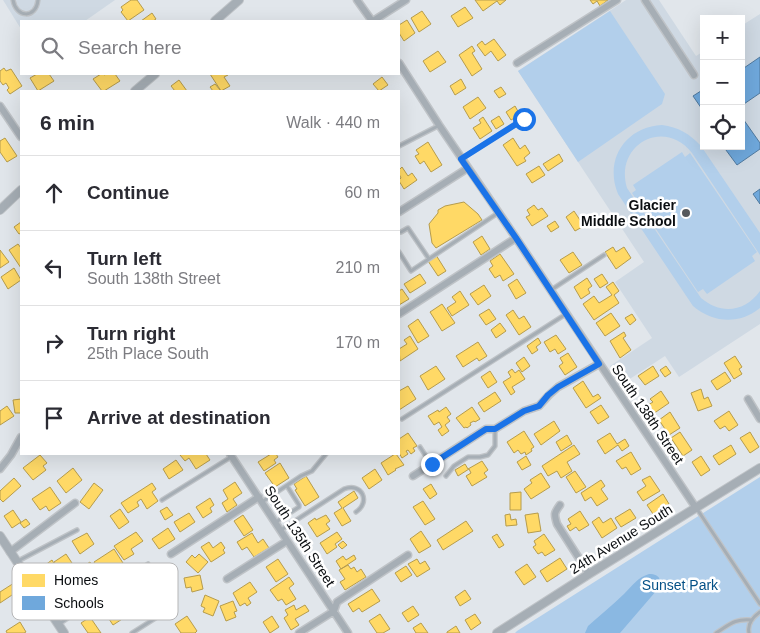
<!DOCTYPE html>
<html lang="en">
<head>
<meta charset="utf-8">
<style>
	body { margin:0; font-family:Arial,sans-serif; background:#f7f7f7; color:#2b2b33 }
	.controls { position:absolute; right:15px; top:15px; display:grid; overflow:hidden; border-radius:0px; box-shadow:0 5px 20px #0002 }
	.controls button { width:45px; height:45px; display:grid; place-items:center; padding:0; border:0; border-bottom:1px solid #e1e1e2; background:#fff; color:#2b2b33; font:25px sans-serif }
	.stop { position:absolute; width:15px; height:15px; margin:-11px; border:4px solid #1a73e8; border-radius:50%; background:#fff }
	.stop.end { background:#1a73e8; border-color:#fff; box-shadow:0 1px 5px #0008 }
	.list { margin:0; padding:0; list-style:none }
	h2 { display:flex; justify-content:space-between; align-items:center; height:65px; margin:0; padding:0 20px; font-size:21px }
	h2 small { font-size:16px; font-weight:400; color:#7c7c81 }
	.list li { display:grid; grid-template-columns:32px 1fr auto; gap:15px; align-items:center; box-sizing:border-box; height:75px; padding:0 20px; border-top:1px solid #e1e1e2 }
	.list b { display:block; font-size:19px; white-space:nowrap }
	.list p { margin:0; font-size:16px; white-space:nowrap; color:#7c7c81 }
	.list em { font-size:16px; font-style:normal; color:#7c7c81 }
	.icon { flex:none; width:28px; height:28px; fill:none; stroke:currentColor; stroke-width:2; stroke-linecap:round; stroke-linejoin:round }
	.map { position:relative; flex:none; width:760px; height:633px; overflow:hidden }
	.search { position:absolute; background:#fff; box-shadow:0 5px 20px #0002; left:20px; top:20px; width:380px; height:55px; display:flex; align-items:center; gap:12px; box-sizing:border-box; padding:0 18px; border-radius:0px; color:#7c7c81; font-size:19px }
	.panel { position:absolute; background:#fff; box-shadow:0 5px 20px #0002; left:20px; top:90px; width:380px; height:365px; border-radius:0px }
	.map>svg:first-child { display:block }
	.built { fill:#cfd9e3 }
	.green { fill:#b2cfeb }
	.water { fill:#8ab8e2 }
	.homes { fill:#ffd966; stroke:#b69c4c }
	.schools { fill:#6fa8dc; stroke:#517a9f }
	.lines { fill:none; stroke-linecap:round; stroke-linejoin:round }
	.service-casing { stroke:#bfc3c7; stroke-width:5.5 }
	.minor-casing { stroke:#bfc3c7; stroke-width:9 }
	.tertiary-casing { stroke:#bfc3c7; stroke-width:10 }
	.service { stroke:#a6aeb5; stroke-width:3 }
	.minor { stroke:#a6aeb5; stroke-width:6 }
	.tertiary { stroke:#a6aeb5; stroke-width:8 }
	.route { stroke:#1a73e8; stroke-width:6 }
	.poi-dot { fill:#55595d; stroke:#fff; stroke-width:2 }
	.labels { text-anchor:middle; dominant-baseline:central; stroke-width:5; stroke-linejoin:round; paint-order:stroke }
	.poi-label { font-size:14px; font-weight:bold; fill:#0a0d10; stroke:#fff; text-anchor:end }
	.street-label { font-size:14px; fill:#0a0d10; stroke:#fff }
	.park-label { font-size:14px; fill:#045086; stroke:#fff }
	.key { fill:#fff; stroke:#b6b6b7; stroke-width:1 }
	.key-label { font-size:14px; fill:#0a0d10 }
</style>
</head>
<body>
<div class="map">
<svg width="760" height="633" viewBox="0 0 760 633">
	<rect width="100%" height="100%" fill="#e1e6eb"/>
	<!-- built -->
	<path class="built" d="M3 0H115L85 21H21V29Z
		M626 0H659L696 56 704 51V146H741V26L760 14V324L679 377 665 356 622 384 610 366 652 338 615 282 644 262 518 71Z"/>
	<!-- green -->
	<path class="green" d="M610 11 665 94 662 104 578 162 518 71Z
		M662 125C678 127 690 134 701 146L760 233V255L692 153C664 117 614 145 627 188L701 298C721 315 745 312 760 291V308C739 325 713 323 693 306L618 194C604 160 625 127 662 125Z
		M682 152 685 157 690 153 757 252 752 256 755 261 707 294 703 289 698 292 632 193 636 190 633 185Z
		M760 477V633H515L517 631Z"/>
	<!-- water -->
	<path class="water" d="M649 574C661 574 662 581 657 590L620 633H585L588 626C600 615 613 605 624 594 632 586 638 577 649 574Z"/>
	<!-- homes -->
	<path class="homes" d="M131 0H137L144 10 128 21 121 12 123 10 121 7Z
		M475 0H506L500 5 497 1 483 11Z
		M590 0H608L600 6 597 1 593 4Z
		M465 7 473 18 458 27 451 16Z
		M422 11 431 24 419 32 411 18Z
		M152 13 156 19 153 21H141Z
		M407 20 415 33 404 41 399 33V25Z
		M494 39 506 55 498 61 491 51 485 56 477 45 482 41 485 45Z
		M472 46 475 51 472 53 482 69 472 76 459 55Z
		M438 51 446 62 430 72 423 61Z
		M4 68 6 71 11 69 22 86 10 94 7 90 9 88 6 83 3 85 0 81V71Z
		M37 74H49L54 81 38 91 30 78Z
		M101 74H103L104 75 107 74H115L120 81 104 91H102L93 79Z
		M210 74H227L228 75 224 77 230 86 221 91Z
		M382 77 388 85 379 91 373 84Z
		M461 79 466 88 455 95 450 86Z
		M179 80 187 91H175L171 86Z
		M215 84 221 91H213L210 87Z
		M501 87 506 94 499 98 494 91Z
		M478 97 486 108 470 119 463 107Z
		M515 106 520 115 511 120 506 112Z
		M499 116 504 124 496 129 491 121Z
		M483 117 492 131 480 139 473 128 481 123 479 120Z
		M5 138 17 156 7 162 0 152V141Z
		M513 138 520 149 525 145 530 153 524 158 526 161 517 166 503 145Z
		M428 142 442 165 431 172 424 161 420 164 415 156 419 154 416 150Z
		M559 154 563 161 548 171 543 164Z
		M539 166 545 175 532 183 526 174Z
		M402 167 408 176 412 173 417 180 404 189 399 181V180L401 178 399 174V170Z
		M464 202 478 214 482 220 436 248 432 243 429 224 438 213V210L445 206Z
		M534 205 538 210 542 208 548 216 532 226 526 217 530 215 527 210Z
		M574 211 584 226 575 231 566 217Z
		M555 221 559 227 551 232 547 226Z
		M21 222V233L19 234 14 227Z
		M482 236 490 249 481 255 473 242Z
		M18 244 21 248V268L9 250Z
		M613 247 616 252 624 247 631 258 616 269 605 252Z
		M0 250 9 262 0 268Z
		M573 252 582 265 569 273 560 260Z
		M500 254 514 274 503 281 500 275 495 278 489 269 493 266 490 261Z
		M436 255 446 271 438 276 428 261Z
		M14 268 21 280 8 289 1 277Z
		M420 274 426 283 410 293 404 284Z
		M602 274 608 283 600 288 594 279Z
		M587 278 592 286 588 289 590 293 581 299 574 287Z
		M517 279 526 293 516 299 508 285Z
		M613 282 619 291 614 295 619 303 594 320 583 304 594 296 599 303 612 295 606 287Z
		M484 285 491 296 478 305 470 294Z
		M402 289 409 299 399 305V291Z
		M460 291 469 305 452 316 447 308 456 302 452 297Z
		M442 304 455 323 442 331 430 312Z
		M489 309 496 319 486 325 479 315Z
		M513 310 519 319 524 316 531 327 519 335 506 315Z
		M611 313 620 326 605 336 596 323Z
		M632 314 636 320 630 325 625 318Z
		M418 319 429 336 418 343 408 326Z
		M500 323 506 331 496 338 491 330Z
		M624 332 626 336 623 338 631 350 620 358 610 341Z
		M556 335 566 349 558 354 555 349 550 352 544 342Z
		M410 336 418 349 400 361 399 349 407 344 404 340Z
		M538 338 541 343 536 347 538 350 532 354 527 346Z
		M478 342 487 356 479 361 477 358 463 367 456 356Z
		M568 353 577 367 565 375 559 366 563 363 560 358Z
		M735 356 742 367 739 369 742 374 734 379 724 363Z
		M524 357 530 366 522 372 516 363Z
		M436 366 445 379 428 390 420 376Z
		M653 366 659 376 645 385 638 376Z
		M666 366 671 373 665 377 660 370Z
		M512 369 515 373 519 370 525 379 512 387 515 392 511 395 503 382 511 377 508 372Z
		M490 371 497 382 488 388 481 377Z
		M725 372 731 381 717 390 711 381Z
		M583 381 593 397 598 394 601 398 586 408 573 388Z
		M408 386 416 399 399 410V391Z
		M701 389 704 399 708 397 712 406 698 411 691 393Z
		M661 391 669 403 653 414 648 405 653 402 650 399Z
		M495 392 501 401 484 412 478 403Z
		M21 399V413H15L13 400Z
		M601 405 609 417 598 424 590 412Z
		M7 406 14 416 0 425V411Z
		M446 407 451 414 447 417 450 421 445 425 449 431 442 436 438 430 442 427 439 422 434 425 428 416 438 410 439 412Z
		M472 407 480 419 475 422 474 421 470 423 471 425 467 428 466 427 464 428 456 418Z
		M729 411 738 425 729 431 725 426 720 429 714 421Z
		M670 412 680 428 669 435 659 420Z
		M554 421 560 431 541 445 534 434Z
		M524 431 534 447 531 449 532 451 526 455 525 452 521 454 518 450 514 453 507 442Z
		M680 432 692 450 683 456 671 438Z
		M750 432 759 447 750 453 740 438Z
		M408 433 417 446 413 448 415 451 411 454 408 450 406 451 408 454 402 458 399 453V439Z
		M610 433 617 444 625 439 629 446 622 451 618 445 605 454 597 441Z
		M567 435 572 444 561 451 556 442Z
		M574 445 580 454 567 462 572 471 561 478 557 471 548 476 542 466Z
		M731 445 736 454 719 465 713 456Z
		M631 452 641 469 631 475 626 467 622 469 616 461Z
		M182 454H206L210 460 196 469 189 458 185 461 180 455Z
		M271 454H276L278 457 274 460 276 463 264 471 258 462Z
		M395 454H396L404 465 395 469 396 470 388 475 381 463Z
		M40 455 47 463 43 466 46 470 33 480 23 468Z
		M526 456 531 465 522 470 517 462Z
		M701 456 710 470 701 476 692 462Z
		M176 460 183 470 169 479 163 469Z
		M482 461 488 470 484 473 487 477 472 486 466 476 471 473 469 469 458 476 455 470 465 464 468 469Z
		M280 463 289 478 275 487 265 473Z
		M73 468 82 480 66 493 57 481Z
		M375 469 382 480 369 489 362 478Z
		M575 471 586 487 576 493 566 477Z
		M541 473 550 487 531 499 524 489 532 483 530 480Z
		M306 476 319 497 305 506 295 490 297 489 294 484Z
		M650 476 660 491 643 501 637 492 646 486 642 480Z
		M14 478 21 486 3 502 0 499V491Z
		M601 480 605 486 601 489 608 499 597 506 591 497 585 501 581 493Z
		M235 482 242 493 233 499 237 505 227 512 222 503 228 499 223 490Z
		M94 483 103 490 89 509 80 502Z
		M152 483 156 489 152 492 158 501 147 509 141 499 137 502 139 506 128 513 121 503Z
		M431 484 437 494 430 499 423 489Z
		M50 487 61 503 49 511 46 506 40 510 32 499Z
		M354 491 358 498 343 508 351 521 342 526 334 513 342 508 338 502Z
		M521 492V510H510V493Z
		M663 494 669 504 653 514 647 505Z
		M210 498 214 505 210 508 212 512 203 518 196 507Z
		M423 501 435 519 425 525 413 507Z
		M167 507 173 515 165 520 160 511Z
		M120 509 129 522 119 529 110 516Z
		M630 509 636 518 621 527 615 518Z
		M13 510 21 522 12 528 4 516Z
		M580 511 589 525 579 531 576 527 570 531 567 526 571 524 568 519Z
		M189 513 195 522 180 532 174 522Z
		M538 513 541 531 528 533 525 515Z
		M510 514 511 520 516 519 517 525 506 526 505 515Z
		M243 515 253 530 244 536 234 521Z
		M326 515 330 521 326 524 330 529 317 537 308 523 315 518 316 520Z
		M599 517 603 523 611 518 617 528 602 538 592 522Z
		M26 519 30 524 24 528 20 523Z
		M466 521 473 531 443 550 437 540Z
		M168 528 175 539 159 549 152 539Z
		M421 531 431 546 419 553 410 539Z
		M136 532 143 541 131 549 134 554 124 560 114 546Z
		M337 532 342 539 335 544 337 547 327 554 320 543Z
		M87 533 94 544 80 554 72 541Z
		M252 533 258 543 263 539 269 548 254 557 247 547 242 550 237 542Z
		M497 534 504 545 499 548 492 537Z
		M544 534 555 550 545 556 542 552 538 554 533 547 536 545 534 541Z
		M343 541 347 545 342 549 338 545Z
		M209 542 213 548 221 542 225 548 223 550 225 553 211 562 201 547Z
		M114 549 123 563 103 576 94 562Z
		M66 554 72 563 60 571 54 562Z
		M199 554 208 562 198 573 186 562 192 555 195 558Z
		M354 555 356 559 341 569 336 561 343 556 346 560Z
		M560 558 567 569 547 582 540 571Z
		M278 559 288 574 276 582 266 567Z
		M417 559 420 564 425 561 430 569 417 577 408 564Z
		M52 560 59 572 48 579 41 568Z
		M90 562 103 582 94 588 91 584 79 592 71 580 82 573 79 569Z
		M527 564 536 577 524 585 515 572Z
		M348 565 351 569 354 567 357 572 361 569 366 577 345 590 340 582 345 579 339 570Z
		M406 566 412 575 401 582 395 573Z
		M200 575 203 589 192 592 191 587 186 588 184 578Z
		M289 577 294 584 289 588 296 599 286 605 282 599 278 601 270 590Z
		M250 582 257 592 248 598 251 603 247 606 245 603 240 606 233 593Z
		M14 583 17 587 13 590 15 593 0 603V592Z
		M372 589 380 601 362 612 359 608 353 612 348 604Z
		M465 590 471 599 460 606 455 597Z
		M205 595 219 601 213 616 203 612 205 608 201 606Z
		M233 601 237 611 234 612 236 617 226 621 220 606Z
		M124 605 130 614 113 625 107 616Z
		M294 605 296 610 305 605 309 611 295 619 299 625 291 630 284 618 288 615 285 610Z
		M413 606 419 615 408 622 402 613Z
		M380 614 390 629 383 633H377L369 621Z
		M475 614 481 623 471 630 465 620Z
		M187 616 197 631 195 633H181L175 624Z
		M272 616 279 627 270 633 263 622Z
		M90 617 101 633H88L81 623Z
		M20 622 26 632 24 633H7L6 631Z
		M421 623 428 633H416L413 628Z
		M456 626 460 633H447V632Z"/>
	<!-- schools -->
	<path class="schools" d="M760 57V93L741 106V70Z
		M704 89V112L693 96Z
		M741 116 760 143V149L737 165 723 146H741Z
		M760 189V204L753 194Z"/>
	<g class="lines">
		<defs>
			<path id="service" d="M13 0C16 18 36 19 38 0
				M399 146 438 126
				M461 159 524 119 527 116 528 111
				M401 232 408 228 429 259 498 213
				M399 252 411 271 429 259
				M551 290 604 255
				M402 419 566 314
				M420 447 431 464
				M446 476 454 466 468 457H480L488 455 495 446V429
				M162 500 231 457
				M262 502 301 476 312 471 326 454
				M697 509 760 604
				M276 522 299 507V505L287 486
				M281 530 344 489C362 482 371 502 356 512
				M18 561 77 530
				M59 624 148 564
				M132 633 173 607
				M716 633C729 625 735 618 752 620
				M749 633C747 624 753 617 760 612"/>
			<path id="minor" d="M357 0 372 21
				M645 0 694 75
				M373 21 406 0
				M399 63 439 125 516 238 696 508
				M517 63 617 0
				M0 106 21 137
				M399 212 468 168
				M399 314 516 238
				M748 399 760 419
				M230 454 348 633
				M0 469 11 455 21 437
				M413 476 486 429H495L524 411 539 406 549 395 558 387 599 364
				M560 505C554 513 554 514 557 524L589 574
				M10 552 75 503
				M171 554 259 497
				M227 579 287 541
				M299 633 334 611 337 602 408 555"/>
			<path id="tertiary" d="M215 21 239 0
				M135 91 155 74
				M0 210 21 190
				M0 536 64 633
				M497 633 589 574 760 468"/>
		</defs>
		<!-- service casing -->
		<use href="#service" class="service-casing"/>
		<!-- minor casing -->
		<use href="#minor" class="minor-casing"/>
		<!-- tertiary casing -->
		<use href="#tertiary" class="tertiary-casing"/>
		<!-- service -->
		<use href="#service" class="service"/>
		<!-- minor -->
		<use href="#minor" class="minor"/>
		<!-- tertiary -->
		<use href="#tertiary" class="tertiary"/>
	</g>
	<g class="lines">
		<!-- route -->
		<path class="route" d="M432 464 486 429H495L524 411 539 406 548 395 558 387 599 364 516 238 461 159 524 119"/>
	</g>
	<!-- markers -->
	<circle class="poi-dot" cx="686" cy="213" r="5"/>
	<g class="labels">
		<!-- poi labels -->
		<g class="poi-label">
			<text x="676" y="205">Glacier<tspan x="676" dy="16">Middle School</tspan></text>
		</g>
		<!-- street labels -->
		<g class="street-label">
			<text transform="translate(648 414) rotate(56)">South 138th Street</text>
			<text transform="translate(300 536) rotate(57)">South 135th Street</text>
			<text transform="translate(621 539) rotate(-32)">24th Avenue South</text>
		</g>
		<!-- park labels -->
		<g class="park-label">
			<text x="680" y="585">Sunset Park</text>
		</g>
	</g>
	<!-- legend -->
	<rect x="12" y="563" width="166" height="57" rx="8" class="key"/>
	<rect x="22" y="574" width="23" height="13" fill="#ffd966"/>
	<rect x="22" y="596" width="23" height="14" fill="#6fa8dc"/>
	<g class="key-label">
		<text x="54" y="585">Homes</text>
		<text x="54" y="608">Schools</text>
	</g>
</svg>
<div class="controls">
<button>+</button>
<button>−</button>
<button><svg class="icon" aria-label="locate" viewBox="0 0 24 24"><circle cx="12" cy="12" r="6"/><path d="M12 2v4M12 18v4M2 12h4M18 12h4"/></svg></button>
</div>
<div class="stop" style="left:524px;top:119px"></div>
<div class="stop end" style="left:432px;top:464px"></div>
<div class="search"><svg class="icon" aria-label="search" viewBox="0 0 24 24"><circle cx="10" cy="10" r="6"/><path d="M15 15l6 6"/></svg>Search here</div>
<section class="panel">
<h2>6 min<small>Walk · 440 m</small></h2>
<ul class="list">
<li><svg class="icon" aria-label="ahead" viewBox="0 0 24 24"><path d="M12 20V5M6 11l6-6 6 6"/></svg><div><b>Continue</b></div><em>60 m</em></li>
<li><svg class="icon" aria-label="left" viewBox="0 0 24 24"><path d="M17 20v-9H6M10 6l-5 5 5 5"/></svg><div><b>Turn left</b><p>South 138th Street</p></div><em>210 m</em></li>
<li><svg class="icon" aria-label="right" viewBox="0 0 24 24"><path d="M7 20v-9h11M14 6l5 5-5 5"/></svg><div><b>Turn right</b><p>25th Place South</p></div><em>170 m</em></li>
<li><svg class="icon" aria-label="arrive" viewBox="0 0 24 24"><path d="M6 21V4h12l-3 4 3 4H6"/></svg><div><b>Arrive at destination</b></div></li>
</ul>
</section>
</div>
</body>
</html>
